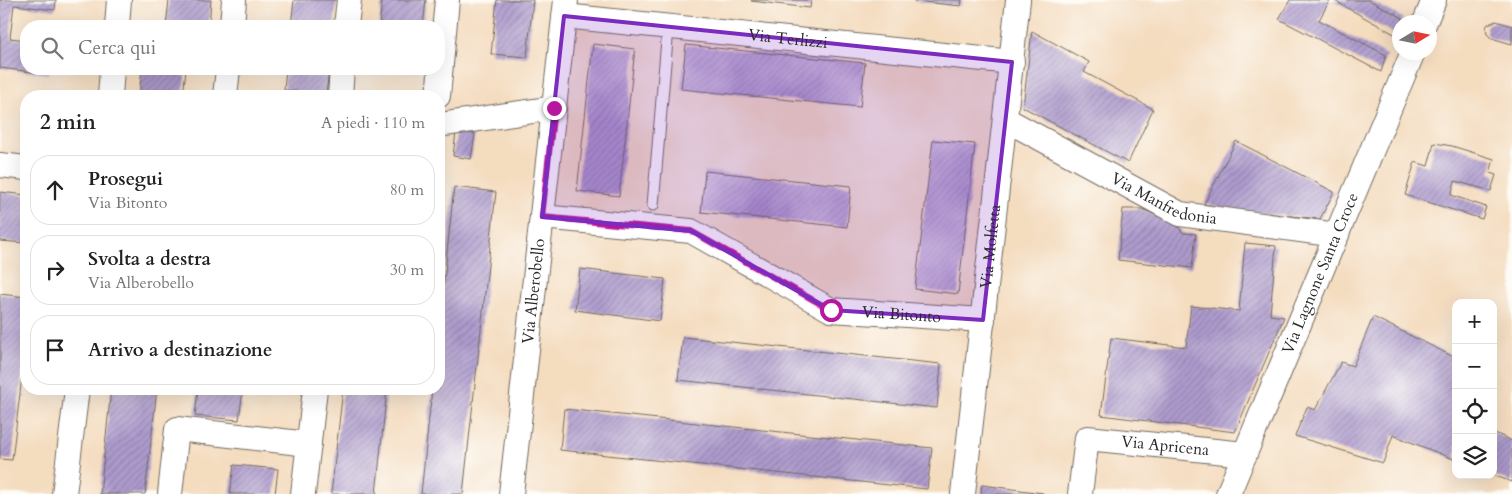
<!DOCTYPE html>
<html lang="it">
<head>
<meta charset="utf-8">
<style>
	body { margin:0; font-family:Cardo,serif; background:#f6f6f6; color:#222 }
	.controls { position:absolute; right:15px; bottom:15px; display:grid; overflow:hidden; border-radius:10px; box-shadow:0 5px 20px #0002 }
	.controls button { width:45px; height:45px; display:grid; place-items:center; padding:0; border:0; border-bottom:1px solid #e0e0e0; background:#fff; color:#222; font:25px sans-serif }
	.compass { position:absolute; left:1392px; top:15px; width:45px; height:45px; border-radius:50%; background:#fff; box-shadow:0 5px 20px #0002; rotate:80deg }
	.stop { position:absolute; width:15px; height:15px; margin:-11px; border:4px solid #b5179e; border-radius:50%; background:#fff }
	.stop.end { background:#b5179e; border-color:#fff; box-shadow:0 1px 5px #0008 }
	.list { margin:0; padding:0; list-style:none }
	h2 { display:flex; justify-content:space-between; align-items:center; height:65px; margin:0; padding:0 20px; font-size:21px }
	h2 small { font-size:16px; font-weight:400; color:#767676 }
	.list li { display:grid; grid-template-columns:32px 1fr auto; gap:15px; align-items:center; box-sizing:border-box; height:70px; margin:0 10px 10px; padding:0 10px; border:1px solid #e0e0e0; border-radius:20px }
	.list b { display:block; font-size:19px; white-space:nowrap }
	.list p { margin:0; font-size:16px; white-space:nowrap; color:#767676 }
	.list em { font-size:16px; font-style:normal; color:#767676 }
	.icon { flex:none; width:28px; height:28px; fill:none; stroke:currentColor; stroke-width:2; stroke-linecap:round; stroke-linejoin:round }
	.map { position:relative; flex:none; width:1512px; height:494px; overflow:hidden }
	.search { position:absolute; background:#fff; box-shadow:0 5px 20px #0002; left:20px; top:20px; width:425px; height:55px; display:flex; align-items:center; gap:12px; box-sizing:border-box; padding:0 18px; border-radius:20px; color:#767676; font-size:19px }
	.panel { position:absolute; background:#fff; box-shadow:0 5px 20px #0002; left:20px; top:90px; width:425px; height:305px; border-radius:20px }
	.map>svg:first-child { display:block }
	.building { fill:url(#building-hatch) }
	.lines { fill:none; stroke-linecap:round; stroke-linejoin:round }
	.lane-casing { stroke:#71695f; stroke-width:13 }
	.street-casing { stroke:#71695f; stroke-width:26 }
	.lane { stroke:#fff; stroke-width:11 }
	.street { stroke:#fff; stroke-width:24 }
	.route { stroke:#b5179e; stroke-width:6 }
	.marked { fill:#7b2cbf; fill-opacity:0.2; stroke:#7b2cbf; stroke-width:4; stroke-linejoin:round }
	.labels { text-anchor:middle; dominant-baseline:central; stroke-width:4; stroke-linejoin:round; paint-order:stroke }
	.street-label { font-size:16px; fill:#2b2b2b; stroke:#fdfcf7 }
</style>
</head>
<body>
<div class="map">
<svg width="1512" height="494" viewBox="0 0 1512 494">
	<defs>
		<pattern id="building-hatch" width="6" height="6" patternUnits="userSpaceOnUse" patternTransform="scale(1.25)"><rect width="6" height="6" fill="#ae9bce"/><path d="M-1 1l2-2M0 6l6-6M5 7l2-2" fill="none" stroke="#8e7fa7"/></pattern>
	</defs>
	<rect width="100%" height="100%" fill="#fdfcf7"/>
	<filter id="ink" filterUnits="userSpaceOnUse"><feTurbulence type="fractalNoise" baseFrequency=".02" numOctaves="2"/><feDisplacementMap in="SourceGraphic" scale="10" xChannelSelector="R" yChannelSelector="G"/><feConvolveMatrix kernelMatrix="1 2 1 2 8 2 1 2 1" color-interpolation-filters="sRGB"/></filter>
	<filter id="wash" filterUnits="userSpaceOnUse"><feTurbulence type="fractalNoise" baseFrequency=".0096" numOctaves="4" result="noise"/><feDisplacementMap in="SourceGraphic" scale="20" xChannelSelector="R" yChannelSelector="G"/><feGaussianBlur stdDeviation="1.12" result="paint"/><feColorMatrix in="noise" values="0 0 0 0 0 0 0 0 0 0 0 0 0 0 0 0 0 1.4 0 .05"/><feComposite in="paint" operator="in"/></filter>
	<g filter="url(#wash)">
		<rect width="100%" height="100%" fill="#f4dcbf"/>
		<g id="blocks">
			<!-- building -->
			<path class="building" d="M0 0H56L55 10 14 5 10 38 26 40V69H49L48 74 0 68Z
				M169 0H211L209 26H166Z
				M294 0H337L334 26H291Z
				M382 0H426L423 26H379Z
				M497 0H533L527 57 491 54Z
				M752 0H811L810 8 751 1Z
				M914 0H962L961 6 914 1Z
				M1290 0H1330L1319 20 1386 55 1381 72 1279 19Z
				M1333 0H1369L1403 18 1396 35Z
				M1496 21 1512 26V44L1491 38 1487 34 1486 27 1488 24Z
				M1032 31 1089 62 1084 72 1153 109 1128 163 1023 107Z
				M593 44 635 49 619 196 577 191Z
				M686 45 865 63 860 107 681 89Z
				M142 69H186L183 96H139Z
				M286 69H329L326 95 284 90Z
				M456 132 475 134 471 159 453 156Z
				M933 140 975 144 958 294 915 289Z
				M1236 141 1334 192 1320 219 1249 212 1204 204Z
				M1434 143 1452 146 1494 159 1490 173 1496 175 1491 191 1455 181 1451 195 1486 207 1482 219 1405 195 1415 162 1428 166Z
				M705 171 851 186 847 227 701 212Z
				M454 187 496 192 463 494H421L432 389H439V328Z
				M0 192 26 195V243L0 241Z
				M1123 209H1142L1176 224 1183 233 1196 234 1192 268 1118 260Z
				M1245 243 1276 246 1270 315 1284 317 1235 432 1101 415 1111 338 1186 347 1191 306 1239 311Z
				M580 269 665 279 660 321 575 310Z
				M0 294 26 297V343L12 460 0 459Z
				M1373 317 1456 358V460L1393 435 1383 463 1295 436 1307 407 1315 410 1341 362 1353 366Z
				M683 337 941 364 937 408 678 380Z
				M111 389H157L145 494H100Z
				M198 389H243L239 420 195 416Z
				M343 389H387L376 494H331Z
				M564 409 932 448 927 489 560 450Z
				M1493 432 1512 441V482L1493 475Z
				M234 465 278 469 275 494H230Z
				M982 485 1043 493V494H981Z"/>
		</g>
	</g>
	<g filter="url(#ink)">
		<use href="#blocks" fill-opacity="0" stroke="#71695f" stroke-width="1"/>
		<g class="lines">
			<defs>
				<path id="lane" d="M653 205 668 28"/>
				<g id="street">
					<path id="s1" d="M564 16 1012 62"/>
					<path d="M1425 22 1434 0"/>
					<path d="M117 26 119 0"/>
					<path d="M232 26 234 0"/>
					<path d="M346 26 349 0"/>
					<path d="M110 96 112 69"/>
					<path d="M225 96 228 69"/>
					<path d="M340 96 342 69"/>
					<path d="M438 96 447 0"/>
					<path id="s2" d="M1005 119 1180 214 1337 235"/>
					<path d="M439 125 554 108"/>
					<path d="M0 165 26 168"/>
					<path id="s3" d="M542 217 691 231 831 310 983 320"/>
					<path d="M64 494 77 389"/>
					<path d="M170 494 177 429 309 444"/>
					<path d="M303 494 315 389"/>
					<path id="s4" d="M511 494 566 0"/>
					<path id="s5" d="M963 494 1018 0"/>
					<path id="s6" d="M1080 494 1087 438 1245 454"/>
					<path id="s7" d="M1228 494 1413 52"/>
				</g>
			</defs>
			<!-- lane casing -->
			<use href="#lane" class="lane-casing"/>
			<!-- street casing -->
			<use href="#street" class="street-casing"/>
			<!-- lane -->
			<use href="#lane" class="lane"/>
			<!-- street -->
			<use href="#street" class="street"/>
		</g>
	</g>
	<g class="lines" filter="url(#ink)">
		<!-- route -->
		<path class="route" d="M554 108 542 217 691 231 831 310"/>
	</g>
	<!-- marked area -->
	<path class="marked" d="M564 16 1012 62 983 320 831 310 691 231 542 217Z"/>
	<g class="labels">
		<!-- street labels -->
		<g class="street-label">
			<text stroke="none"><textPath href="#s1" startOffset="225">Via Terlizzi</textPath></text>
			<text stroke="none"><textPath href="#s2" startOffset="179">Via Manfredonia</textPath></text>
			<text stroke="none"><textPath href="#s5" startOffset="249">Via Molfetta</textPath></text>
			<text stroke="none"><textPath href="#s7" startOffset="239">Via Lagnone Santa Croce</textPath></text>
			<text stroke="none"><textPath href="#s4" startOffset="204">Via Alberobello</textPath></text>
			<text stroke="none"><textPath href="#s3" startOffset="381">Via Bitonto</textPath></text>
			<text stroke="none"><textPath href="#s6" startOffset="135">Via Apricena</textPath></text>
		</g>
	</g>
</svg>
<div class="controls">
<button>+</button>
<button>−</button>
<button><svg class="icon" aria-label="locate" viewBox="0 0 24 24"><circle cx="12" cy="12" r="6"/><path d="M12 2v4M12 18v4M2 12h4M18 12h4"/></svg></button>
<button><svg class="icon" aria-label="layers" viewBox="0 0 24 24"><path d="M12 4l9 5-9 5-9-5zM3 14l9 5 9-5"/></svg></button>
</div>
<svg class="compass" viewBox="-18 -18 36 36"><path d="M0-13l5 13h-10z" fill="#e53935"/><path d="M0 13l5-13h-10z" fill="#767676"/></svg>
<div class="stop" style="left:831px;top:310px"></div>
<div class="stop end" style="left:554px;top:108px"></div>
<div class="search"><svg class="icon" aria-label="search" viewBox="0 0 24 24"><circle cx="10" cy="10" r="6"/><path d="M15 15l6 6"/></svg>Cerca qui</div>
<section class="panel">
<h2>2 min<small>A piedi · 110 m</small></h2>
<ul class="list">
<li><svg class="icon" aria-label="ahead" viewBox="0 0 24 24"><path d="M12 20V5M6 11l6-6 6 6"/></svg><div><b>Prosegui</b><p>Via Bitonto</p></div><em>80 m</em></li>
<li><svg class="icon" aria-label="right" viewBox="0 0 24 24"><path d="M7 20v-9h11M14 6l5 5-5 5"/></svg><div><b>Svolta a destra</b><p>Via Alberobello</p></div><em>30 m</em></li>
<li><svg class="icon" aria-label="arrive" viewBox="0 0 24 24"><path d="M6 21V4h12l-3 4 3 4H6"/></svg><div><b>Arrivo a destinazione</b></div></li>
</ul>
</section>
</div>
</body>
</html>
